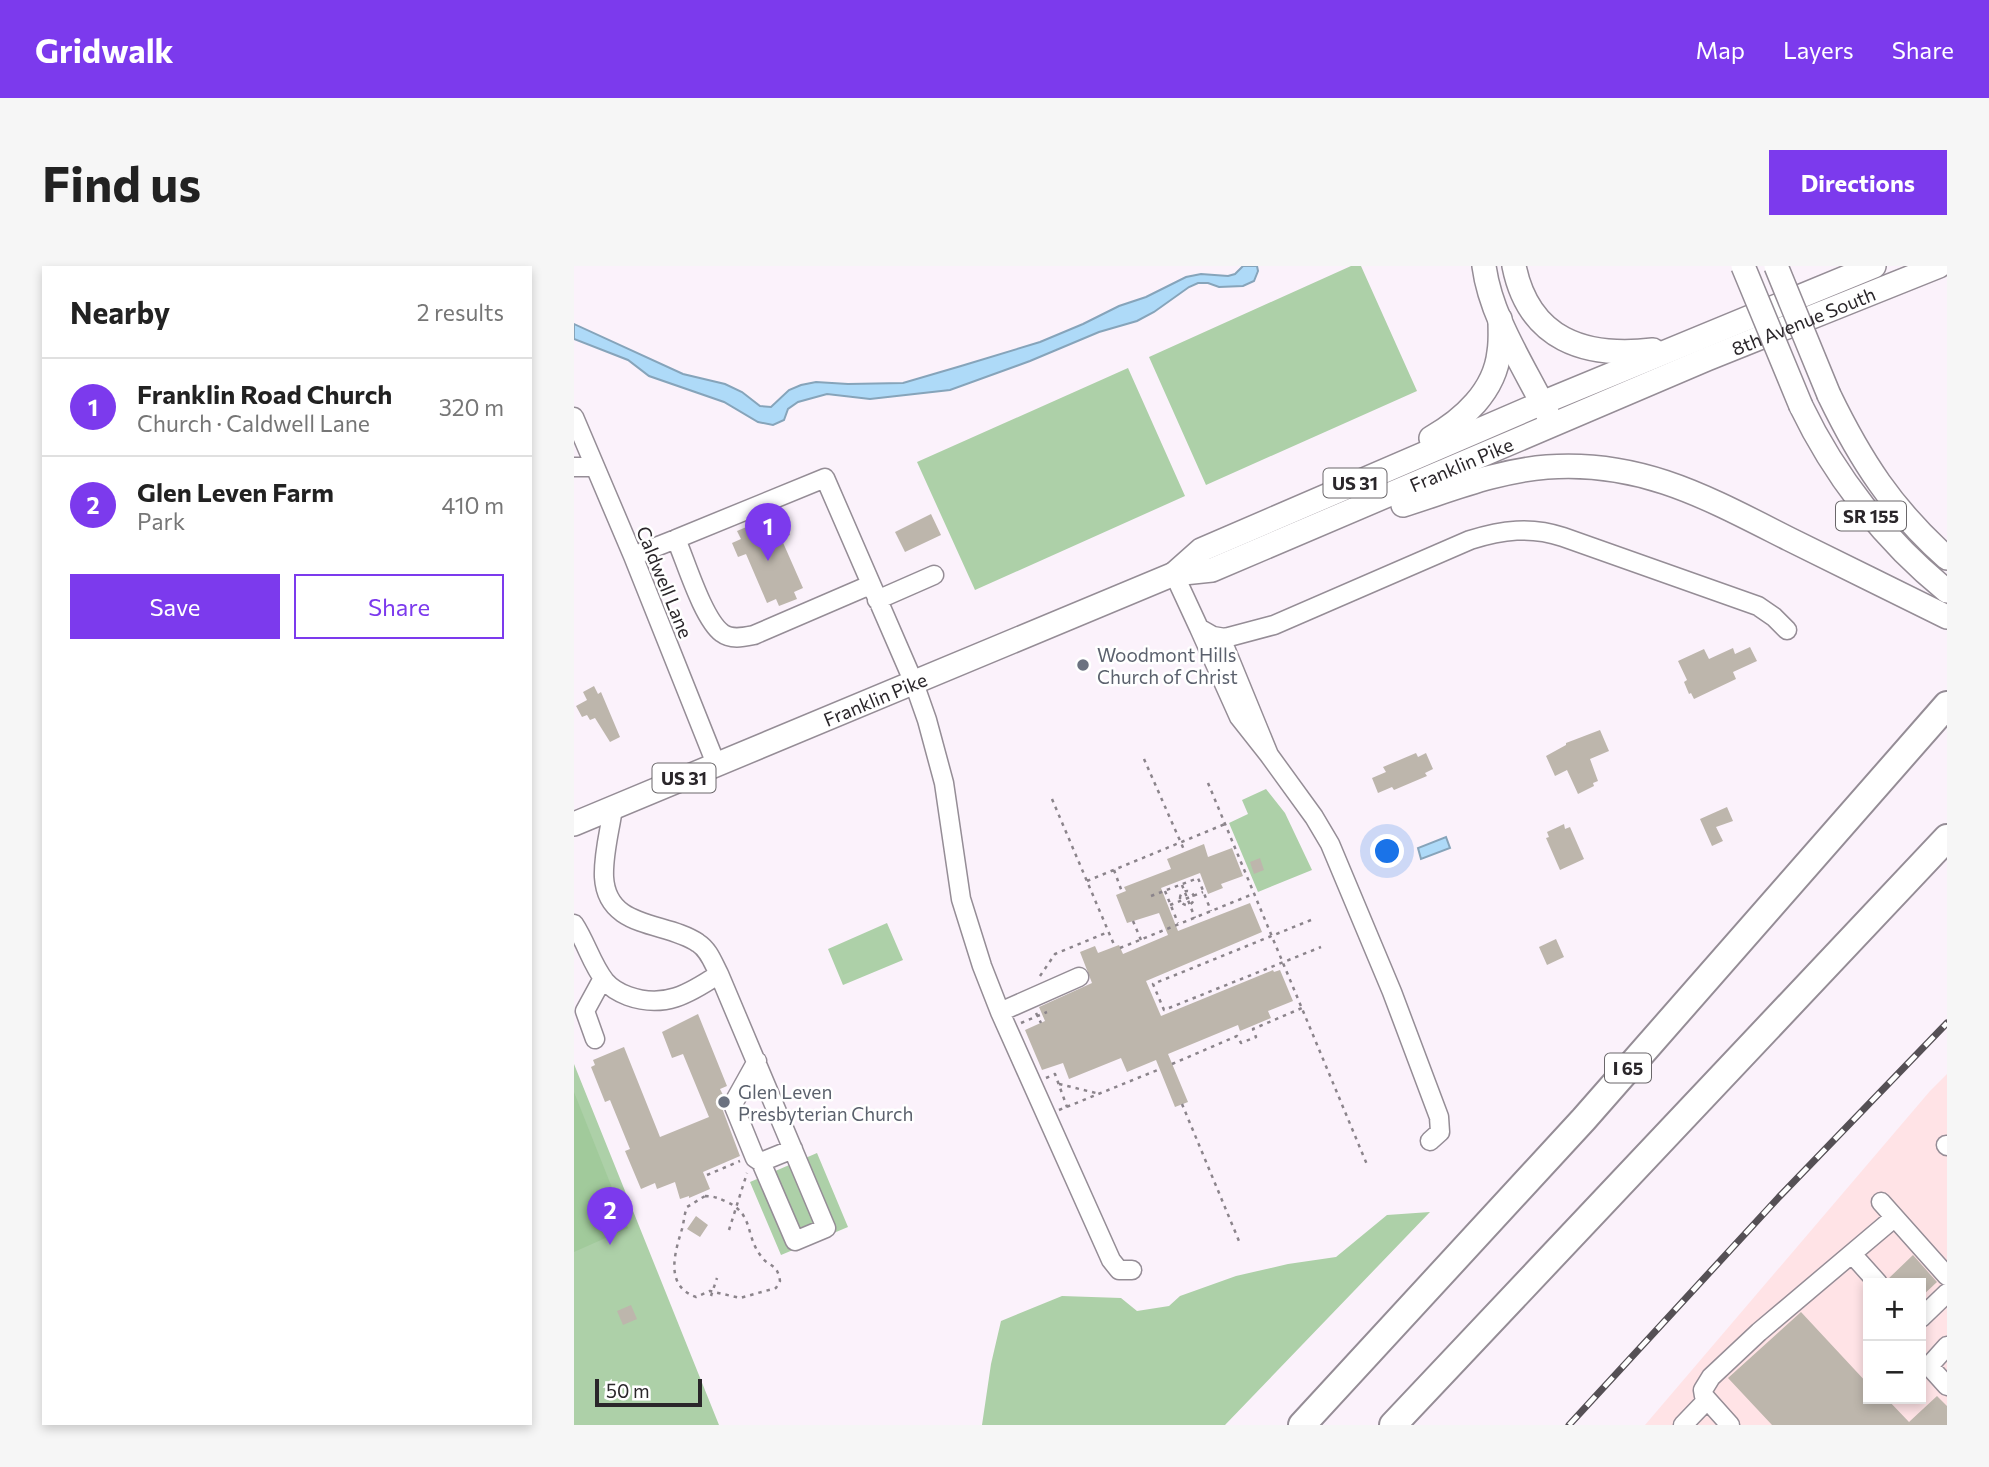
<!DOCTYPE html>
<html lang="en">
<head>
<meta charset="utf-8">
<style>
	body { margin:0; font-family:Commissioner,sans-serif; background:#f6f6f6; color:#222 }
	.controls { position:absolute; right:21px; bottom:21px; display:grid; overflow:hidden; border-radius:0px; box-shadow:0 4px 10px #0003 }
	.controls button { width:63px; height:63px; display:grid; place-items:center; padding:0; border:0; border-bottom:2px solid #e0e0e0; background:#fff; color:#222; font:35px sans-serif }
	.scale { position:absolute; left:21px; bottom:18px; width:107px; box-sizing:border-box; padding-left:7px; border:4px solid #2a262a; border-top:0; font-size:19px; line-height:24px; white-space:nowrap; color:#2a262a; -webkit-text-stroke:5px #fff; paint-order:stroke }
	.you { position:absolute; left:814px; top:586px; width:24px; height:24px; margin:-18px; border:5px solid #fff; border-radius:50%; background:#1a73e8; box-shadow:0 0 0 10px #1a73e833 }
	.badge { display:grid; place-items:center; width:46px; height:46px; border-radius:50%; background:#7c3aed; color:#fff; font-size:23px; font-weight:700 }
	.pin { position:absolute; translate:-50% -58px; filter:drop-shadow(0 2px 4px #0008) }
	.pin::after { content:''; position:absolute; top:37px; width:24px; height:21px; background:inherit; clip-path:polygon(0 0,100% 0,50% 100%) }
	.list { margin:0; padding:0; list-style:none }
	h2 { display:flex; justify-content:space-between; align-items:center; height:91px; margin:0; padding:0 28px; font-size:30px }
	h2 small { font-size:23px; font-weight:400; color:#767676 }
	.list li { display:grid; grid-template-columns:46px 1fr auto; gap:21px; align-items:center; box-sizing:border-box; height:98px; padding:0 28px; border-top:2px solid #e0e0e0 }
	.list b { display:block; font-size:26px; white-space:nowrap }
	.list p { margin:0; font-size:23px; white-space:nowrap; color:#767676 }
	.list em { font-size:23px; font-style:normal; color:#767676 }
	.actions { display:flex; gap:14px; padding:21px 28px }
	.actions a { flex:1; padding:16px 0; border:2px solid #7c3aed; border-radius:0px; text-align:center; font-size:24px; color:#7c3aed }
	.actions .main { background:#7c3aed; color:#fff }
	.map { position:relative; flex:none; width:1373px; height:1159px; overflow:hidden; border-radius:0px }
	header { display:flex; align-items:center; gap:42px; box-sizing:border-box; height:98px; padding:0 35px; background:#7c3aed; color:#fff }
	header strong { font-size:33px }
	nav { display:flex; gap:38px; margin-inline-start:auto; font-size:24px }
	.intro { display:flex; align-items:center; justify-content:space-between; box-sizing:border-box; height:168px; padding:0 42px }
	h1 { margin:0; font-size:49px }
	.button { padding:18px 32px; border-radius:0px; background:#7c3aed; color:#fff; font-size:24px; font-weight:700 }
	main { display:flex; gap:42px; padding:0 42px }
	aside { flex:1; background:#fff; border-radius:0px; box-shadow:0 4px 10px #0003 }
	.map>svg:first-child { display:block }
	.commercial { fill:#ffe3e6; fill-rule:evenodd }
	.green { fill:#add0a8 }
	.forest { fill:#a1ca9b }
	.water { fill:#aedaf8; stroke:#86a4ba; stroke-width:2 }
	.building { fill:#bdb6ac }
	.lines { fill:none; stroke-linecap:round; stroke-linejoin:round }
	.minor-casing { stroke:#958d96; stroke-width:21 }
	.major-casing { stroke:#958d96; stroke-width:26 }
	.highway-casing { stroke:#958d96; stroke-width:30 }
	.path { stroke:#8b848b; stroke-width:2.5; stroke-dasharray:3.5 5; stroke-linecap:butt }
	.minor { stroke:#fff; stroke-width:18 }
	.major { stroke:#fff; stroke-width:23 }
	.highway { stroke:#fff; stroke-width:26 }
	.rail-casing { stroke:#555055; stroke-width:7 }
	.rail { stroke:#fff; stroke-width:4.5; stroke-dasharray:13; stroke-linecap:butt }
	.major-bridge-casing { stroke:#958d96; stroke-width:26; stroke-linecap:butt }
	.major-bridge { stroke:#fff; stroke-width:23 }
	.worship-dot { fill:#6b7280; stroke:#fff; stroke-width:2.5 }
	.labels { text-anchor:middle; dominant-baseline:central; stroke-width:5; stroke-linejoin:round; paint-order:stroke }
	.shield { fill:#fff; stroke:#6a676a; stroke-width:2 }
	.shield-label { font-size:18px; font-weight:bold; fill:#2a262a }
	.street-label { font-size:19px; fill:#2a262a; stroke:#fff }
	.worship-label { font-size:19px; fill:#5b616d; stroke:#fff; text-anchor:start }
</style>
</head>
<body>
<header>
<strong>Gridwalk</strong>
<nav><a>Map</a><a>Layers</a><a>Share</a></nav>
</header>
<div class="intro"><h1>Find us</h1><a class="button">Directions</a></div>
<main>
<aside>
<h2>Nearby<small>2 results</small></h2>
<ul class="list">
<li><span class="badge">1</span><div><b>Franklin Road Church</b><p>Church · Caldwell Lane</p></div><em>320 m</em></li>
<li><span class="badge">2</span><div><b>Glen Leven Farm</b><p>Park</p></div><em>410 m</em></li>
</ul>
<div class="actions"><a class="main">Save</a><a>Share</a></div>
</aside>
<div class="map">
<svg width="1373" height="1159" viewBox="0 0 1373 1159">
	<rect width="100%" height="100%" fill="#fbf2fb"/>
	<!-- commercial -->
	<path class="commercial" d="M1373 808V1159H1071L1356 825ZM1294 1017H1347V1133H1294Z"/>
	<!-- green -->
	<path class="green" d="M777 0H787L843 125 632 219 575 91Z
		M554 102 611 230 401 324 343 196Z
		M692 523 711 547 738 604 684 626 655 557 674 548 668 534Z
		M313 657 329 694 269 719 254 683Z
		M0 798 145 1159H0Z
		M243 887 274 961 207 989 176 916Z
		M856 946 651 1159H408L417 1098 427 1055 488 1030 547 1032 563 1045 595 1040 606 1030 662 1010 714 998 762 991 813 949Z"/>
	<!-- forest -->
	<path class="forest" d="M0 826 54 962 0 986Z"/>
	<!-- water -->
	<path class="water" d="M669 0H683L684 5 680 15 669 20 645 21 634 17H624L615 21 580 46 563 55 525 66 456 95 376 124 296 133 253 128 224 136 214 143 210 154 199 159 184 156 150 136 75 110 54 94 0 73V58L109 108 151 118 168 126 186 140 197 141 215 124 227 119 242 116 274 118 329 117 387 100 466 76 509 58 545 40 572 31 612 11 627 8 654 10 661 8Z
		M872 571 876 582 847 593 844 582Z"/>
	<!-- building -->
	<path class="building" d="M357 248 367 269 331 286 321 266Z
		M198 250 201 258 210 254 216 269 207 272 229 322 220 326 223 333 205 340 202 333 193 337 172 288 164 291 158 277 167 273 163 265Z
		M1176 381 1183 395 1159 406 1162 413 1120 433 1117 427 1115 428 1110 416 1113 414 1104 395 1130 383 1135 393 1159 382 1161 388Z
		M20 420 24 428 27 426 46 471 36 476 21 452 16 454 13 449 8 451 2 440 13 434 9 426Z
		M1026 464 1035 485 1016 493 1024 515 1019 517 1020 520 1004 528 993 504 981 510 972 490 992 479V477Z
		M842 487 844 491 852 487 859 503 851 507 853 510 820 524 818 521 804 527 798 512 812 506 809 501Z
		M1153 541 1159 555 1142 561 1149 575 1138 580 1126 553Z
		M990 558 991 563 996 561 1010 593 986 604 972 572 975 571 973 566Z
		M630 578 634 591 658 582 669 610 647 618 649 622 634 628 626 607 587 622 604 665 676 637 688 666 572 715 587 750 699 704 700 706 706 704 719 735 694 745 697 752 666 765 664 759 594 788 614 836 601 841 582 794 553 806 547 792 495 813 489 797 468 804 451 764 471 755 465 741 518 717 506 686 521 680 524 687 545 679 549 688 594 669 585 647 553 657 542 629 552 625 550 621 597 603 593 593Z
		M686 592 690 604 680 608 676 596Z
		M982 673 990 691 973 699 965 681Z
		M124 748 153 820 146 823 150 831 148 842 166 890 129 906 136 923 115 932V930L106 933 101 916 83 923 81 917 67 923 51 885 56 883 36 834 31 836 17 801 21 799 19 794 50 781 86 871 135 851 109 788 98 792 88 766Z
		M122 950 134 959 126 971 113 963Z
		M1339 989 1363 1016 1347 1031V1017H1315L1314 1013Z
		M57 1039 63 1053 49 1059 43 1045Z
		M1227 1046 1294 1118V1133H1313L1335 1156 1363 1130 1373 1140V1159H1198L1154 1112Z"/>
	<g class="lines">
		<defs>
			<path id="minor" d="M0 151 59 290 142 498
				M0 201H20
				M59 290 102 273
				M600 308 625 362 639 370 651 372 700 359 896 274C928 264 957 260 989 271L1184 340 1200 351 1213 364
				M296 319 180 369C170 371 157 374 148 367 129 353 112 296 102 273L251 212 340 417 353 454 370 517 387 633 408 700 426 746 537 994 545 1004H558
				M303 334 360 309
				M625 362 665 451 695 489 647 372
				M695 489 740 551 756 578 818 726 865 851 866 866 856 875
				M0 658C12 676 18 699 31 715 37 722 46 727 54 730 90 743 115 728 145 708 139 697 135 684 124 677 92 655 33 664 30 611 29 588 36 564 39 542
				M145 708 252 962 221 975 187 896 181 892 159 838 183 795
				M426 746 505 711
				M21 773 11 745 29 712
				M1372 879 1373 880
				M187 896 219 883
				M1307 936 1373 1010
				M1278 988 1304 1017
				M1347 1052 1373 1027
				M1373 1080 1355 1100 1373 1120
				M1109 1159 1132 1135
				M1156 1159 1130 1130 1129 1124 1137 1111 1185 1066 1320 952"/>
			<g id="major">
				<path d="M910 0C917 53 952 103 975 151"/>
				<path d="M940 0C955 74 1011 92 1079 84"/>
				<path d="M1255 129C1287 195 1318 243 1373 292"/>
				<path d="M1227 140C1261 211 1312 276 1373 325"/>
				<path d="M857 172C889 154 921 125 925 86 927 75 926 64 926 53"/>
				<path d="M829 239C877 224 922 205 973 201 1067 194 1134 232 1215 273 1268 299 1320 325 1373 351"/>
				<path d="M600 308 627 284 968 137 1300 0"/>
				<path id="s1" d="M0 558 600 308 638 304 1133 93 1365 0"/>
			</g>
			<path id="highway" d="M728 1159 1010 853 1373 439
				M819 1159 1373 572"/>
		</defs>
		<!-- minor casing -->
		<use href="#minor" class="minor-casing"/>
		<!-- major casing -->
		<use href="#major" class="major-casing"/>
		<!-- highway casing -->
		<use href="#highway" class="highway-casing"/>
		<!-- path -->
		<path class="path" d="M570 493 611 586
			M634 517 794 901
			M478 533 541 681
			M540 604 548 626
			M513 615 651 558
			M608 619 621 652
			M591 625 604 657
			M606 632a7 7 0 1 1 14 0a7 7 0 1 1-14 0Z
			M577 630 624 612 637 645
			M596 639 629 626
			M737 654 579 718 590 744 747 681
			M559 655 567 674
			M546 682 679 628
			M466 710 481 688 534 666
			M462 747 467 757
			M447 757 473 746
			M598 798 663 770 667 777 682 771 679 763 728 742
			M472 812 481 808 493 841
			M485 818 522 827
			M608 838 665 975
			M485 844 586 803
			M133 909 166 895
			M131 930C139 930 145 932 153 936 180 948 171 970 187 990 195 1002 203 996 206 1015L202 1022 166 1032 136 1025 122 1031C90 1020 101 986 108 963 110 956 110 949 113 941Z
			M155 964 173 907
			M137 1030 143 1012"/>
		<!-- minor -->
		<use href="#minor" class="minor"/>
		<!-- major -->
		<use href="#major" class="major"/>
		<!-- highway -->
		<use href="#highway" class="highway"/>
		<defs>
			<path id="rail" d="M995 1159 1205 931 1373 757"/>
		</defs>
		<!-- rail casing -->
		<use href="#rail" class="rail-casing"/>
		<!-- rail -->
		<use href="#rail" class="rail"/>
		<defs>
			<path id="major-bridge" d="M1169 0 1227 140
				M1202 0 1255 129"/>
		</defs>
		<!-- major-bridge casing -->
		<use href="#major-bridge" class="major-bridge-casing"/>
		<!-- major-bridge -->
		<use href="#major-bridge" class="major-bridge"/>
	</g>
	<!-- markers -->
	<g class="worship-dot">
		<circle cx="509" cy="399" r="7"/>
		<circle cx="150" cy="836" r="7"/>
	</g>
	<g class="labels">
		<!-- shield labels -->
		<g class="shield">
			<rect x="749.5" y="202.5" width="63" height="29" rx="5"/>
			<rect x="1262" y="235.5" width="70" height="29" rx="5"/>
			<rect x="78.5" y="497.5" width="63" height="29" rx="5"/>
			<rect x="1031" y="787.5" width="46" height="29" rx="5"/>
		</g>
		<g class="shield-label">
			<text x="781" y="217">US 31</text>
			<text x="1297" y="250">SR 155</text>
			<text x="110" y="512">US 31</text>
			<text x="1054" y="802">I 65</text>
		</g>
		<!-- street labels -->
		<g class="street-label">
			<text stroke="none"><textPath href="#s1" startOffset="1330">8th Avenue South</textPath></text>
			<text stroke="none"><textPath href="#s1" startOffset="959">Franklin Pike</textPath></text>
			<text transform="translate(91 316) rotate(68)">Caldwell Lane</text>
			<text stroke="none"><textPath href="#s1" startOffset="326">Franklin Pike</textPath></text>
		</g>
		<!-- worship labels -->
		<g class="worship-label">
			<text x="523" y="388">Woodmont Hills<tspan x="523" dy="22">Church of Christ</tspan></text>
			<text x="164" y="825">Glen Leven<tspan x="164" dy="22">Presbyterian Church</tspan></text>
		</g>
	</g>
</svg>
<div class="controls">
<button>+</button>
<button>−</button>
</div>
<div class="scale">50 m</div>
<div class="you"></div>
<div class="pin badge" style="left:194px;top:295px">1</div>
<div class="pin badge" style="left:36px;top:979px">2</div>
</div>
</main>
</body>
</html>
